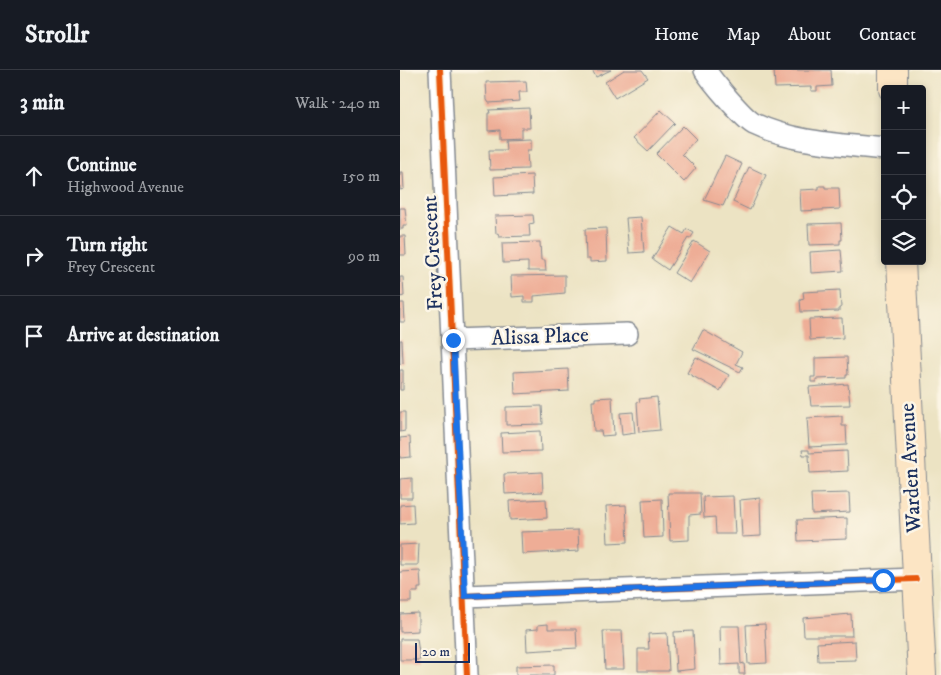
<!DOCTYPE html>
<html lang="en">
<head>
<meta charset="utf-8">
<style>
	body { margin:0; font-family:"IM FELL DW Pica",serif; background:#242831; color:#f1f3f6 }
	.controls { position:absolute; right:15px; top:15px; display:grid; overflow:hidden; border-radius:5px; box-shadow:0 2px 8px #0003 }
	.controls button { width:45px; height:45px; display:grid; place-items:center; padding:0; border:0; border-bottom:1px solid #363941; background:#171b24; color:#f1f3f6; font:25px sans-serif }
	.scale { position:absolute; left:15px; bottom:12px; width:55px; box-sizing:border-box; padding-left:5px; border:2px solid #1b2f5e; border-top:0; font-size:14px; line-height:18px; white-space:nowrap; color:#1b2f5e; -webkit-text-stroke:4px #fcf5e5; paint-order:stroke }
	.stop { position:absolute; width:15px; height:15px; margin:-11px; border:4px solid #1a73e8; border-radius:50%; background:#fff }
	.stop.end { background:#1a73e8; border-color:#fff; box-shadow:0 1px 5px #0008 }
	.list { margin:0; padding:0; list-style:none }
	h2 { display:flex; justify-content:space-between; align-items:center; height:65px; margin:0; padding:0 20px; font-size:21px }
	h2 small { font-size:16px; font-weight:400; color:#9ea1a6 }
	.list li { display:grid; grid-template-columns:32px 1fr auto; gap:15px; align-items:center; box-sizing:border-box; height:80px; padding:0 20px; border-top:1px solid #363941 }
	.list b { display:block; font-size:19px; white-space:nowrap }
	.list p { margin:0; font-size:16px; white-space:nowrap; color:#9ea1a6 }
	.list em { font-size:16px; font-style:normal; color:#9ea1a6 }
	.icon { flex:none; width:28px; height:28px; fill:none; stroke:currentColor; stroke-width:2; stroke-linecap:round; stroke-linejoin:round }
	.map { position:relative; flex:none; width:541px; height:605px; overflow:hidden }
	header { display:flex; align-items:center; gap:30px; box-sizing:border-box; height:70px; padding:0 25px; background:#171b24; border-bottom:1px solid #363941 }
	header strong { font-size:24px }
	nav { display:flex; gap:28px; margin-inline-start:auto; font-size:18px }
	main { display:flex }
	aside { flex:1; background:#171b24 }
	.map>svg:first-child { display:block }
	.building { fill:#eead96 }
	.lines { fill:none; stroke-linecap:round; stroke-linejoin:round }
	.street-casing { stroke:#848990; stroke-width:24 }
	.secondary-casing { stroke:#848990; stroke-width:30 }
	.street { stroke:#fff; stroke-width:21 }
	.secondary { stroke:#fce5c4; stroke-width:28 }
	.cycleway-casing { stroke:#fcf5e5; stroke-width:9 }
	.cycleway { stroke:#e8590c; stroke-width:6 }
	.route { stroke:#1a73e8; stroke-width:6 }
	.labels { text-anchor:middle; dominant-baseline:central; stroke-width:5; stroke-linejoin:round; paint-order:stroke }
	.street-label { font-size:21px; fill:#1b2f5e; stroke:#fcf5e5 }
</style>
</head>
<body>
<header>
<strong>Strollr</strong>
<nav><a>Home</a><a>Map</a><a>About</a><a>Contact</a></nav>
</header>
<main>
<aside>
<h2>3 min<small>Walk · 240 m</small></h2>
<ul class="list">
<li><svg class="icon" aria-label="ahead" viewBox="0 0 24 24"><path d="M12 20V5M6 11l6-6 6 6"/></svg><div><b>Continue</b><p>Highwood Avenue</p></div><em>150 m</em></li>
<li><svg class="icon" aria-label="right" viewBox="0 0 24 24"><path d="M7 20v-9h11M14 6l5 5-5 5"/></svg><div><b>Turn right</b><p>Frey Crescent</p></div><em>90 m</em></li>
<li><svg class="icon" aria-label="arrive" viewBox="0 0 24 24"><path d="M6 21V4h12l-3 4 3 4H6"/></svg><div><b>Arrive at destination</b></div></li>
</ul>
</aside>
<div class="map">
<svg width="541" height="605" viewBox="0 0 541 605">
	<rect width="100%" height="100%" fill="#fcf5e5"/>
	<filter id="ink" filterUnits="userSpaceOnUse"><feTurbulence type="fractalNoise" baseFrequency=".02" numOctaves="2"/><feDisplacementMap in="SourceGraphic" scale="10" xChannelSelector="R" yChannelSelector="G"/><feConvolveMatrix kernelMatrix="1 2 1 2 8 2 1 2 1" color-interpolation-filters="sRGB"/></filter>
	<filter id="wash" filterUnits="userSpaceOnUse"><feTurbulence type="fractalNoise" baseFrequency=".0096" numOctaves="4" result="noise"/><feDisplacementMap in="SourceGraphic" scale="20" xChannelSelector="R" yChannelSelector="G"/><feGaussianBlur stdDeviation="1.12" result="paint"/><feColorMatrix in="noise" values="0 0 0 0 0 0 0 0 0 0 0 0 0 0 0 0 0 1.4 0 .05"/><feComposite in="paint" operator="in"/></filter>
	<g filter="url(#wash)">
		<rect width="100%" height="100%" fill="#ece3c3"/>
		<g id="blocks">
			<!-- building -->
			<path class="building" d="M192 0H211L196 7Z
				M224 0H242L248 8 215 28 205 12Z
				M374 0H431L432 16 417 17V21H411V17L375 18Z
				M126 11 127 22H119L120 31 89 33 87 30 86 12Z
				M129 38 130 58H121V68L100 69V60L88 61V43H90L89 40Z
				M261 40 275 53 248 81 234 68Z
				M283 56 296 69 282 84 296 98 284 112 256 84Z
				M131 69V80H127L128 99 90 100 89 80H106L105 70Z
				M325 86 342 94 323 136 304 130Z
				M349 97 366 105 350 140 333 132Z
				M0 102H3L4 119 0 120Z
				M132 105 133 124 95 126 94 107Z
				M419 116H425V118H439L440 139 401 141 400 120 419 119Z
				M0 138H5L6 148 7 156H3V159H0Z
				M133 145 134 153 129 154 130 166 99 167 98 163 96 164 95 146Z
				M241 147 244 182 229 183 226 148Z
				M441 153 442 170H440V174L409 175 408 154Z
				M272 157 284 164 287 159 294 163 290 169 288 168 268 200 252 189Z
				M206 158 207 191 190 192V189H186L185 159Z
				M0 166H5L6 185H0Z
				M294 171 310 181 290 213 274 203Z
				M140 172 141 190H145L146 201H128V192L103 193 102 173Z
				M441 180 443 201 411 203 410 182Z
				M165 205V223L134 226V232H124V226L112 227 111 206Z
				M0 207H3L4 226 0 227Z
				M440 220 441 238H439V241L401 242 400 230 404 229 403 222Z
				M0 233H4L5 252H0Z
				M442 248 443 268 410 270 409 249Z
				M303 260 342 282 336 294 343 297 340 302 293 279Z
				M0 270H2L3 293 0 294Z
				M296 287 329 305 320 321 287 303Z
				M447 287 448 305H446V308L416 309V312H411V307H415V288Z
				M168 299 169 321 115 324 114 302Z
				M0 300H3V320H0Z
				M448 314 450 335 411 336 409 317Z
				M212 327 214 365 202 366 201 361H194L192 331H195V328Z
				M257 327 260 360 239 362 237 332 240 331 239 329Z
				M142 336 143 354 106 355V337Z
				M0 342H5V361L0 362Z
				M233 342 235 363 222 365 220 343Z
				M442 346V356H446L447 375 409 377 407 348Z
				M140 361 141 381 102 382 101 363Z
				M10 367 11 387 0 388V368Z
				M402 380H409V383L447 381 448 401 410 403 409 385H403Z
				M142 402 143 422 105 424 104 404Z
				M12 408V428H0V409Z
				M268 423H300L301 444 289 445V470L270 471Z
				M449 423 450 442 412 444 411 424Z
				M333 426 335 464H316L315 447 304 448 303 427Z
				M360 428 361 466 342 467 340 430Z
				M146 429 147 448 110 450 109 431Z
				M262 429 263 467 244 468 242 430Z
				M13 434 14 453 0 454V435Z
				M226 435 228 472 208 473 206 436Z
				M447 448V469L398 471 397 450Z
				M178 460 179 481 122 484 121 462Z
				M19 474 18 495H0V475Z
				M20 501 21 518H18V522H11V532H0V502Z
				M18 543V561L0 562V544Z
				M451 544 452 566H404L403 548Z
				M148 554V559H176L177 578 127 581 126 560 138 559V555Z
				M365 554 367 593 348 594 346 555Z
				M320 556H339L341 594 344 593 345 604H339V594L321 595Z
				M203 561H222L224 599H205Z
				M293 561 295 599 276 601 274 562Z
				M267 563 269 601H238V579H249L248 564Z
				M0 569H17L20 590H0Z
				M455 571 456 590 418 591 417 573Z
				M154 595V605H116V596Z"/>
		</g>
	</g>
	<g filter="url(#ink)">
		<use href="#blocks" fill-opacity="0" stroke="#848990" stroke-width="1"/>
		<g class="lines">
			<defs>
				<path id="street" d="M40 0 67 605
					M305 0C312 11 343 48 354 54 394 73 441 74 485 79
					M53 270 227 264
					M65 526 516 509"/>
				<path id="secondary" d="M493 0V19
					M501 191 522 605"/>
			</defs>
			<!-- street casing -->
			<use href="#street" class="street-casing"/>
			<!-- secondary casing -->
			<use href="#secondary" class="secondary-casing"/>
			<!-- street -->
			<use href="#street" class="street"/>
			<!-- secondary -->
			<use href="#secondary" class="secondary"/>
			<defs>
				<path id="cycleway" d="M40 0 67 605
					M65 526 516 509"/>
			</defs>
			<!-- cycleway casing -->
			<use href="#cycleway" class="cycleway-casing"/>
			<!-- cycleway -->
			<use href="#cycleway" class="cycleway"/>
		</g>
	</g>
	<g class="lines" filter="url(#ink)">
		<!-- route -->
		<path class="route" d="M53 270 65 526 483 510"/>
	</g>
	<g class="labels">
		<!-- street labels -->
		<g class="street-label">
			<text transform="translate(33 183) rotate(-93)">Frey Crescent</text>
			<text transform="translate(140 267) rotate(-2)">Alissa Place</text>
			<text transform="translate(511 398) rotate(-93)">Warden Avenue</text>
		</g>
	</g>
</svg>
<div class="controls">
<button>+</button>
<button>−</button>
<button><svg class="icon" aria-label="locate" viewBox="0 0 24 24"><circle cx="12" cy="12" r="6"/><path d="M12 2v4M12 18v4M2 12h4M18 12h4"/></svg></button>
<button><svg class="icon" aria-label="layers" viewBox="0 0 24 24"><path d="M12 4l9 5-9 5-9-5zM3 14l9 5 9-5"/></svg></button>
</div>
<div class="scale">20 m</div>
<div class="stop" style="left:483px;top:510px"></div>
<div class="stop end" style="left:53px;top:270px"></div>
</div>
</main>
</body>
</html>
